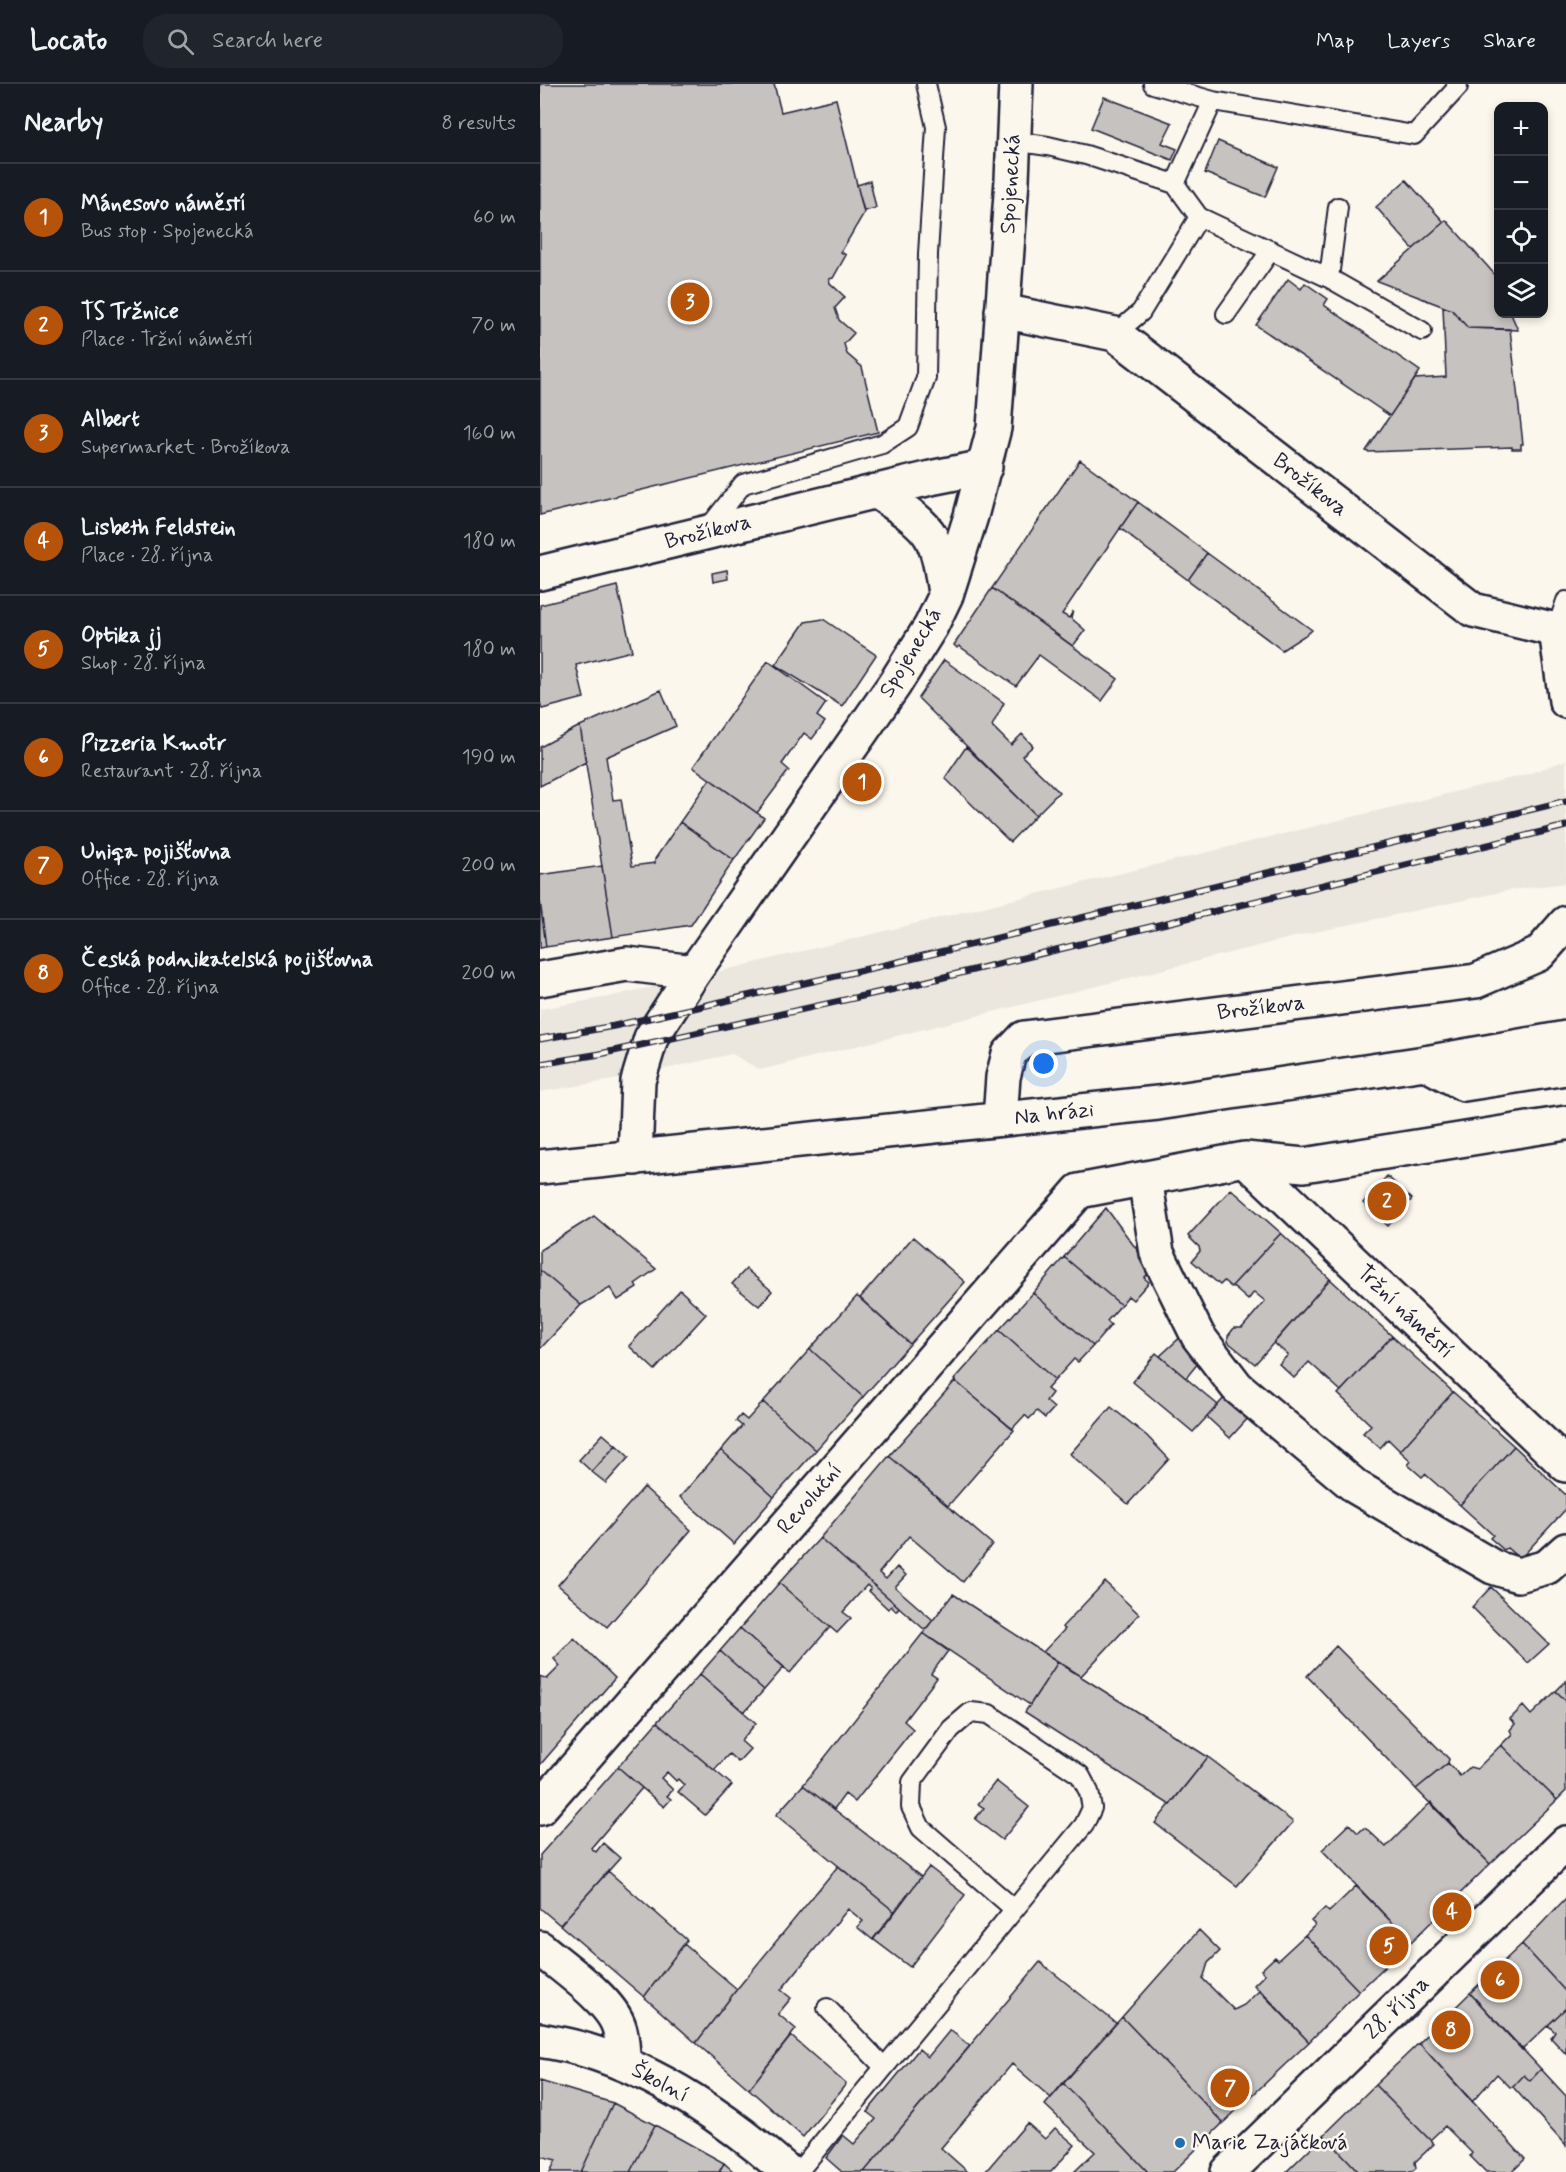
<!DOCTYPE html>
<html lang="en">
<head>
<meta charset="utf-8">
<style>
	body { margin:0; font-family:Mynerve,sans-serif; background:#20242c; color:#f1f3f6 }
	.controls { position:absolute; right:18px; top:18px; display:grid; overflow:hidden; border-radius:12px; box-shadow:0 3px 9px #0003 }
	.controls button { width:54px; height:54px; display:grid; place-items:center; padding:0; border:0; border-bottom:2px solid #363941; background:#171b24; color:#f1f3f6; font:30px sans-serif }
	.you { position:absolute; left:504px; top:980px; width:21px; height:21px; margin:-15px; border:4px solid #fff; border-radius:50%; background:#1a73e8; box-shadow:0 0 0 9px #1a73e833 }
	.badge { display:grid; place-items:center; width:39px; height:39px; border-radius:50%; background:#b45309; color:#fff; font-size:20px; font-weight:700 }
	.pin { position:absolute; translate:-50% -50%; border:3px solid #fff; box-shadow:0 2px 6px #0006 }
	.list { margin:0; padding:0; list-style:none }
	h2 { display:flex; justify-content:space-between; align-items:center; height:78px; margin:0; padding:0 24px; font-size:26px }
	h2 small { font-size:20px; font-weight:400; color:#9ea1a6 }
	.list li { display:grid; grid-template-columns:39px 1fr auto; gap:18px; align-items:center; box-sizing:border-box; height:108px; padding:0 24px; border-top:2px solid #363941 }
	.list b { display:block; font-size:22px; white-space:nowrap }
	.list p { margin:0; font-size:20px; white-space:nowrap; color:#9ea1a6 }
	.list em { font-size:20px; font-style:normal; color:#9ea1a6 }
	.icon { flex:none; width:33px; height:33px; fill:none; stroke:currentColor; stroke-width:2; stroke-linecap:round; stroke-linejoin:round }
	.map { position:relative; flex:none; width:1026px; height:2088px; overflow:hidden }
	header { display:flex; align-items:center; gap:36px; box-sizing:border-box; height:84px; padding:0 30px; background:#171b24; border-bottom:2px solid #363941 }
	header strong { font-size:28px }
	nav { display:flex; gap:33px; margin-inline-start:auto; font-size:21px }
	.search { width:420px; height:54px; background:#20242c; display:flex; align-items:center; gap:15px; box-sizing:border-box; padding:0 21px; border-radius:24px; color:#9ea1a6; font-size:22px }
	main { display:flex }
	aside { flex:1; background:#171b24 }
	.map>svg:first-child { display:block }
	.built { fill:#ebe7df }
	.building { fill:#c6c2c0; stroke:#22223b; stroke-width:1.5 }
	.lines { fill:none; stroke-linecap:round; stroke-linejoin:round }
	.service-casing { stroke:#22223b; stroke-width:22 }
	.minor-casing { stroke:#22223b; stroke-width:38 }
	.secondary-casing { stroke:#22223b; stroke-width:38 }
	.service { stroke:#fbf7ec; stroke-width:18 }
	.minor { stroke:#fbf7ec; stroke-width:33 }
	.secondary { stroke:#fbf7ec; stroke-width:33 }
	.rail-casing { stroke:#22223b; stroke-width:7 }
	.rail { stroke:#fbf7ec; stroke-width:4.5; stroke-dasharray:14; stroke-linecap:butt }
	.poi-dot { fill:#1f6fb2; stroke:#fbf7ec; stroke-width:2 }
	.labels { text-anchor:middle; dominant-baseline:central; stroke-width:5; stroke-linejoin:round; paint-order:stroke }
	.street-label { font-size:22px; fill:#22223b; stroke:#fbf7ec }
	.poi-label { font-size:22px; fill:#22223b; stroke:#fbf7ec; text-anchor:start }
</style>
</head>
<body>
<header>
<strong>Locato</strong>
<div class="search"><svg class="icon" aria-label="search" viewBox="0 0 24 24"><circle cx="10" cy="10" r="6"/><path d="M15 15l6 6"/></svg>Search here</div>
<nav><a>Map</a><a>Layers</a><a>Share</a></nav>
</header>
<main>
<aside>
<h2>Nearby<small>8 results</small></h2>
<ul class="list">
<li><span class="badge">1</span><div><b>Mánesovo náměstí</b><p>Bus stop · Spojenecká</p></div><em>60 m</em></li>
<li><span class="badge">2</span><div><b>TS Tržnice</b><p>Place · Tržní náměstí</p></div><em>70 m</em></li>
<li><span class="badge">3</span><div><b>Albert</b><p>Supermarket · Brožíkova</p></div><em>160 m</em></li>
<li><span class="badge">4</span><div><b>Lisbeth Feldstein</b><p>Place · 28. října</p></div><em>180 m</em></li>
<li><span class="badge">5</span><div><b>Optika jj</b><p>Shop · 28. října</p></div><em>180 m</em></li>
<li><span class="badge">6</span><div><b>Pizzeria Kmotr</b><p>Restaurant · 28. října</p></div><em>190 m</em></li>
<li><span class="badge">7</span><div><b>Uniqa pojišťovna</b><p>Office · 28. října</p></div><em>200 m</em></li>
<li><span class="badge">8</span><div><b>Česká podnikatelská pojišťovna</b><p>Office · 28. října</p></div><em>200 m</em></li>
</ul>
</aside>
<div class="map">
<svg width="1026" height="2088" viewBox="0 0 1026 2088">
	<rect width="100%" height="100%" fill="#fbf7ec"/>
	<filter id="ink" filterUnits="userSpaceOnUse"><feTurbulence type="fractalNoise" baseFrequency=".0167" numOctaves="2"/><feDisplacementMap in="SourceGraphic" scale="12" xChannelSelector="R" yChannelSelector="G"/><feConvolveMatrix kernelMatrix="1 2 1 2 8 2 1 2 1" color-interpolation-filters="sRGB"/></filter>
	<g filter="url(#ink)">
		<!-- built -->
		<path class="built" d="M1026 676V799L971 806 766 850 220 986 192 970 85 994 0 1008V925L68 913 173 889 988 690Z"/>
		<!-- building -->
		<path class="building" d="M0 0H234L241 28 296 15 324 129 301 168 306 171 293 194 289 195 290 199 305 213 295 224 299 236 314 249 304 260 307 270 322 283 338 348 0 431Z
			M564 13 632 39 622 59 637 65 632 76 551 44Z
			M678 57 738 83 725 113 665 89Z
			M866 96 904 138 873 165 836 123Z
			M330 97 336 124 324 127 317 101Z
			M906 136 957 193 958 230H971L978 246 928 244 912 226 837 197Z
			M748 195 761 205 765 199 788 215 784 221 880 287 850 332 716 241Z
			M903 223 912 226 928 244 970 245 983 360H981V365H972V363L827 368 826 367 875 295 906 293Z
			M540 376 598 418 522 530 529 534 533 527 531 534 545 546 533 562 452 504Z
			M598 418 667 469 648 496 592 454V453L580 444Z
			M667 469 772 546 770 548 742 566 648 496Z
			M187 486 188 495 173 498 172 489Z
			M77 502 92 567 36 581 44 614 2 625 0 618V521Z
			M452 504 578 595 562 617 499 571 476 602 419 562 417 564 414 561Z
			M283 535 336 571 302 622 235 581 265 538Z
			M404 576 464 619 452 642 471 661 482 650 493 662 482 672 519 708 496 731 378 614Z
			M228 577 286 619 277 632 285 638 272 655 264 649 242 680 249 686 217 729 153 683Z
			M121 606 136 642 66 673 73 716 81 715 92 782 115 779V775L140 738 194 776 151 841 73 853 40 642Z
			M40 642 46 678 0 702V663Z
			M426 663 496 731 470 758 405 694Z
			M170 695 224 734 194 776 140 738Z
			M62 782 73 853 6 863 0 816V791Z
			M0 816 6 863 0 864Z
			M847 1092 872 1115 848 1142 823 1119Z
			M691 1105 741 1149 691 1203 684 1197 680 1201 652 1177 660 1167 659 1163 648 1152Z
			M566 1124 612 1186 604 1194 609 1198 593 1216 588 1212 581 1221 524 1173Z
			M54 1132 116 1185 95 1200 97 1204 78 1216 70 1204 41 1221 0 1186V1166Z
			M741 1149 790 1195 715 1280 688 1258V1252L694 1244H702L725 1217 714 1208 708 1216 692 1202Z
			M373 1153 425 1198 370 1260 320 1214Z
			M524 1173 581 1221 567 1237 571 1241 553 1262 493 1209Z
			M206 1185 232 1207 219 1222 192 1200Z
			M0 1186 41 1221 1 1264 0 1263Z
			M790 1195 852 1252 801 1307 769 1278 754 1294 739 1280 748 1271 734 1259Z
			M140 1206 166 1230 115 1286 89 1262Z
			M493 1209 553 1262 538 1278 534 1275 515 1296 459 1246Z
			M317 1212 370 1260 323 1313 270 1265Z
			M459 1246 515 1296 507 1305 512 1309 506 1317 514 1324 505 1334 497 1327 489 1335 485 1331 472 1345 414 1296Z
			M645 1249 659 1278 646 1294 620 1272Z
			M852 1252 913 1308 860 1367 848 1355 840 1364 823 1349 831 1341 798 1310Z
			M270 1265 323 1313 276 1366 223 1318Z
			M616 1269 678 1321 653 1348 593 1298Z
			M415 1297 474 1346 408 1422 349 1372Z
			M913 1308 974 1362 920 1421 885 1390 882 1393 868 1381 871 1377 860 1367Z
			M685 1313 709 1333 690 1354 667 1333Z
			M223 1318 276 1366 234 1413 181 1366 202 1342 196 1337 201 1331 207 1336Z
			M571 1323 607 1352 629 1375 588 1420 530 1370Z
			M63 1350 76 1361 52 1388 39 1376Z
			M76 1361 89 1373 66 1399 52 1388Z
			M974 1362 1026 1411V1425L980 1475 967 1464 964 1466 950 1454 953 1451 920 1421Z
			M181 1366 234 1413 194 1460 140 1413Z
			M349 1372 452 1460 423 1498 369 1452 339 1489 346 1495 357 1483 366 1491 355 1503 393 1536 385 1546 280 1454Z
			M104 1403 151 1446 67 1543 18 1501Z
			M280 1454 359 1523 356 1527 351 1522 348 1525 329 1507 331 1505 327 1501 303 1528 311 1534 297 1549 239 1499Z
			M565 1498 599 1530 541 1592 503 1568 525 1545 522 1543Z
			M239 1499 290 1543 250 1589 200 1544Z
			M951 1503 1009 1560 988 1579 932 1523Z
			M413 1510 518 1578 490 1621 383 1549Z
			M200 1544 244 1583 224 1606 180 1567Z
			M383 1549 408 1567 391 1590 397 1594 364 1637 373 1645 315 1718 305 1710 294 1725 263 1701Z
			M34 1554 75 1594 0 1681V1592L7 1595 20 1582 14 1575Z
			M796 1562 909 1675 908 1679 876 1705 767 1592Z
			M180 1567 224 1606 204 1628 160 1590Z
			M518 1578 668 1673 630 1721 485 1628Z
			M160 1590 216 1639 201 1657 210 1665 198 1678 189 1670 174 1686 117 1638Z
			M1026 1597V1617L1016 1607Z
			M1016 1607 1026 1617V1707L1017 1716 961 1661 972 1650 970 1646 975 1640 970 1635 983 1622 991 1631Z
			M117 1638 192 1701 165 1731 138 1708 144 1701 138 1695 136 1697 127 1688 121 1694 133 1706 127 1712 131 1715 124 1723 78 1683Z
			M961 1661 1017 1716 950 1780 876 1705 908 1679 920 1692 930 1683 937 1685Z
			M668 1673 753 1738 697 1802 615 1739Z
			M78 1683 102 1704 51 1764 56 1768 63 1759 80 1774 20 1841 0 1824V1771Z
			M456 1697 489 1723 462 1756 435 1735 444 1724 438 1720Z
			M263 1701 381 1793 355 1828 236 1731Z
			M891 1718 950 1780 871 1858 782 1766 809 1740 818 1749 824 1744 828 1746 846 1763Z
			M298 1782 355 1828 333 1856 317 1843 323 1837 308 1825 241 1906 251 1914 238 1930 256 1945 209 2005 156 1959 197 1905Z
			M389 1783 425 1811 370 1883 333 1855Z
			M68 1787 147 1856 104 1913 20 1841Z
			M816 1802 871 1858 819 1907 765 1851 775 1841 771 1837 785 1824 789 1828Z
			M1026 1814V1908L982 1860Z
			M659 1846 680 1867 668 1879 663 1895 694 1926 704 1921 720 1906 769 1958 683 2039 582 1933Z
			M765 1851 819 1907 769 1958 714 1901 725 1890 721 1886 735 1873 738 1876Z
			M144 1860 197 1905 156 1959 104 1913Z
			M982 1860 1026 1908V1924L982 1966 930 1909Z
			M500 1878 576 1939 511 2014 472 1980 401 2064 428 2088H324Z
			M930 1909 1001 1985 990 1997 984 1991 973 2003H970L957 1990 932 2018 879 1959Z
			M1026 1924V1970L1011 1954 1015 1948 1008 1941Z
			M582 1933 683 2039 633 2088H608L523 1999Z
			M410 1946 430 1962 324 2088H302L286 2074 303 2051 314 2060 336 2035 327 2028 379 1965 388 1973Z
			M251 1952 306 2000 263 2053 209 2005Z
			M879 1959 985 2075 972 2088H946L930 2072 932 2069 905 2042 890 2056 835 2001Z
			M1001 1985 1026 2012V2062L973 2003 984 1991 990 1997Z
			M0 1997 73 2019 41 2088H10L16 2076 0 2072Z
			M523 1999 608 2088H534L555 2068 505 2021Z
			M835 2001 894 2060 875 2078 876 2084 872 2088H819L784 2051Z
			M73 2019 115 2041 90 2088H41Z
			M487 2039 505 2055 515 2044 535 2061 511 2088H445Z
			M115 2041 184 2079 179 2088H90Z
			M784 2051 819 2088H746Z
			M184 2079 194 2088H179Z"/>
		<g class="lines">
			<defs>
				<path id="service" d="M613 0 673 17
					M473 57 508 62 546 71 635 100 659 133 601 228 575 250
					M635 100 673 17 874 51 918 3 916 0
					M659 133 789 194 882 247
					M789 194 798 123
					M686 230 731 166
					M166 447 203 400 342 360 368 343 386 294 388 170 396 43 386 0
					M1016 546 1026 517
					M287 1924 344 1983
					M258 2088 544 1741 552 1724 549 1708 540 1691 449 1630 431 1628 411 1645 372 1698 371 1723 381 1744 473 1824"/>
				<path id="minor" d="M462 227 575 250 933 526 1016 546 1026 617
					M336 407C353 419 381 435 391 453 400 470 402 490 405 509
					M0 489 395 393 445 383
					M0 895 87 880 154 888
					M885 979 924 1000 1026 984
					M460 1035 463 993 469 970 484 954 936 897 999 870 1026 839
					M95 1074 98 997 111 954 154 888 354 601 391 542 406 511 431 432 454 344 472 96 476 0
					M705 1075 1026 1381
					M605 1094 617 1169 658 1252 697 1303 816 1403 953 1483 978 1491 1007 1483 1026 1466
					M0 1724 539 1107 705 1075 764 1081 1026 1039
					M0 1864C22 1883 71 1916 79 1943 83 1954 82 1968 84 1980
					M0 1956C15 1959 30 1961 45 1966 121 1989 188 2036 248 2088
					M688 2088 1026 1759"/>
				<path id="secondary" d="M0 1083 618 1019 885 979 1026 954"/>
			</defs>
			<!-- service casing -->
			<use href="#service" class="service-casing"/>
			<!-- minor casing -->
			<use href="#minor" class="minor-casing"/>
			<!-- secondary casing -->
			<use href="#secondary" class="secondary-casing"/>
			<!-- service -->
			<use href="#service" class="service"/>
			<!-- minor -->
			<use href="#minor" class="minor"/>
			<!-- secondary -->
			<use href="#secondary" class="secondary"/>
			<defs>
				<path id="rail" d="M0 955 74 942 354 879 1026 717
					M0 980 60 970 359 904 1026 742"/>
			</defs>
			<!-- rail casing -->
			<use href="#rail" class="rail-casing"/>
			<!-- rail -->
			<use href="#rail" class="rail"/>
		</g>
	</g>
	<!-- markers -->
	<circle class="poi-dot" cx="640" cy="2059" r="6"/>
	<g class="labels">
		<!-- street labels -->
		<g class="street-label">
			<text transform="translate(471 100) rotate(-87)">Spojenecká</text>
			<text transform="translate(770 401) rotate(38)">Brožíkova</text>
			<text transform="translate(168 448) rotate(-14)">Brožíkova</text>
			<text transform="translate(371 569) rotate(-59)">Spojenecká</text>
			<text transform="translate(721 924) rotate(-7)">Brožíkova</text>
			<text transform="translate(514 1030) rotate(-6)">Na hrázi</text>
			<text transform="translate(865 1228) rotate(44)">Tržní náměstí</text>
			<text transform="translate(270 1415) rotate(-49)">Revoluční</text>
			<text transform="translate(857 1924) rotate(-44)">28. října</text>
			<text transform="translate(120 1999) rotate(28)">Školní</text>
		</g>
		<!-- poi labels -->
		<g class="poi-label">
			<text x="652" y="2059">Marie Zajáčková</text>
		</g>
	</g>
</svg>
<div class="controls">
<button>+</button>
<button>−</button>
<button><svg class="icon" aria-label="locate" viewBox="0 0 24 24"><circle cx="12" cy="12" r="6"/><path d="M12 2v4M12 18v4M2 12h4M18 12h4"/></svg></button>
<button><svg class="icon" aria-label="layers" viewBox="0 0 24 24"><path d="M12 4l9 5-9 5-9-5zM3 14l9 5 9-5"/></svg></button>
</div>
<div class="you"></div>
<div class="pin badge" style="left:322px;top:698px">1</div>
<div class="pin badge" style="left:847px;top:1117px">2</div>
<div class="pin badge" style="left:150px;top:218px">3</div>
<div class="pin badge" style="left:912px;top:1828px">4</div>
<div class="pin badge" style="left:849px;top:1862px">5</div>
<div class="pin badge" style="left:960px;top:1896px">6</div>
<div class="pin badge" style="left:690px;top:2004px">7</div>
<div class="pin badge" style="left:911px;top:1946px">8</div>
</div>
</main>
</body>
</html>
